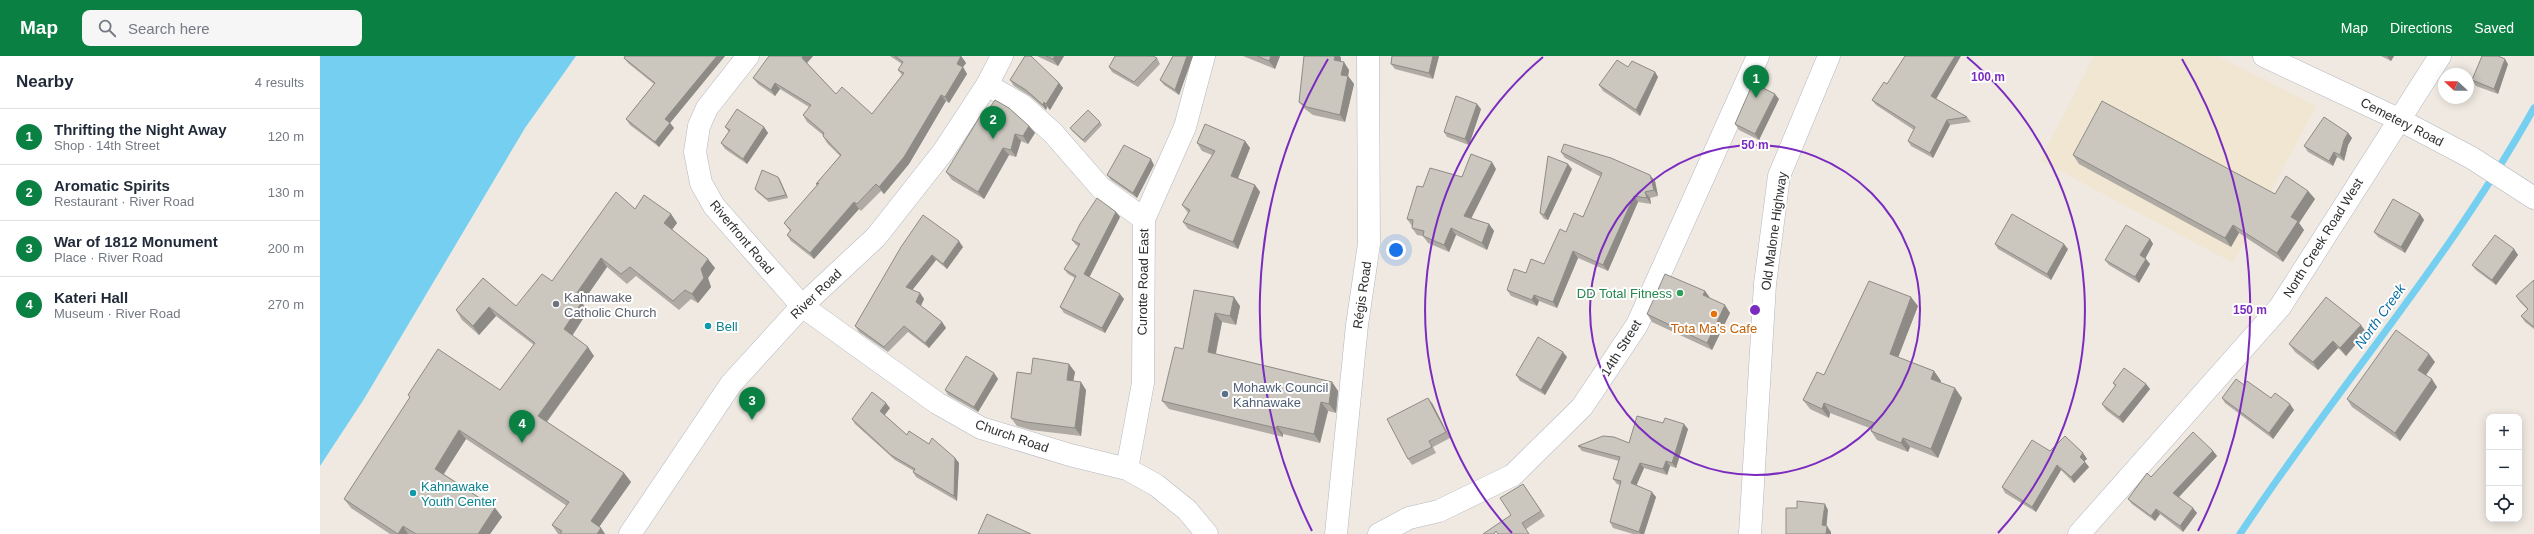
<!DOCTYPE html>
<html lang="en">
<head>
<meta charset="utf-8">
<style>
	body { margin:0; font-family:Helvetica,sans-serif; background:#f6f6f7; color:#1f2937 }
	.controls { position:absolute; right:12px; bottom:12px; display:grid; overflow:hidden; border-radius:8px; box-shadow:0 2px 10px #0003 }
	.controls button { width:36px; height:36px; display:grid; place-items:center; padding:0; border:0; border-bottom:1px solid #e0e1e3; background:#fff; color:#1f2937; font:20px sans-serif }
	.compass { position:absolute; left:2118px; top:12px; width:36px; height:36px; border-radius:50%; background:#fff; box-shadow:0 2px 10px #0003; rotate:292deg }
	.you { position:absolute; left:1076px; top:194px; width:14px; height:14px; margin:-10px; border:3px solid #fff; border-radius:50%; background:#1a73e8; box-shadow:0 0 0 6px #1a73e833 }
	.badge { display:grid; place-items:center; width:26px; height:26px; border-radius:50%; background:#0b8043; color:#fff; font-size:13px; font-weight:700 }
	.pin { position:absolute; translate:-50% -33px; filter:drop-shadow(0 1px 2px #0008) }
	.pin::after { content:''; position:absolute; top:21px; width:14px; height:12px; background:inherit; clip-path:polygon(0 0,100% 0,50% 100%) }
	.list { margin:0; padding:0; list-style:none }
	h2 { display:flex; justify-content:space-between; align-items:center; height:52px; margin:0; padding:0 16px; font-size:17px }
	h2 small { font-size:13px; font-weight:400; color:#747a83 }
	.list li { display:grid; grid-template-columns:26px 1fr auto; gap:12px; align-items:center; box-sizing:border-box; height:56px; padding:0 16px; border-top:1px solid #e0e1e3 }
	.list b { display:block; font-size:15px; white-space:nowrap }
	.list p { margin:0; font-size:13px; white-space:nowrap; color:#747a83 }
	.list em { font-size:13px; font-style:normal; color:#747a83 }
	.icon { flex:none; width:22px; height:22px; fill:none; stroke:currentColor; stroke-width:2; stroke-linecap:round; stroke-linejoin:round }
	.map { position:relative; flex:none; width:2214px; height:478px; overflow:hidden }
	header { display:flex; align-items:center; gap:24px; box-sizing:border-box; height:56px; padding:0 20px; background:#0b8043; color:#fff }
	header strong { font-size:19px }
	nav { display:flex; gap:22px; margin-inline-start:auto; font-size:14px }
	.search { width:280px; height:36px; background:#f6f6f7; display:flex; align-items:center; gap:10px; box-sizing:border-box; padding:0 14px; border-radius:8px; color:#747a83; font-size:15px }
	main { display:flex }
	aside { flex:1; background:#fff }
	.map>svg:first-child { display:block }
	.education { fill:#f0e6d1 }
	.water { fill:#75cff0 }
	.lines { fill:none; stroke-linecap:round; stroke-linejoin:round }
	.stream { stroke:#75cff0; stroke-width:7 }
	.street-casing { stroke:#b4b7c1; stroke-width:23 }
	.secondary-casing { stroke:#b4b7c1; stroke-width:23 }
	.street { stroke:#fff; stroke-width:22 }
	.secondary { stroke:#fff; stroke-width:22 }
	.wall { fill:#afaba4 }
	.shaded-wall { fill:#8e8b86 }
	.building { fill:#cbc7bf; stroke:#8e8b86 }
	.ring { fill:none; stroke:#7b2cbf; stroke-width:2 }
	.leisure-dot { fill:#2e9e5b; stroke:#fff; stroke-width:1.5 }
	.worship-dot { fill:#6b7280; stroke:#fff; stroke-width:1.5 }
	.food-dot { fill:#e8710a; stroke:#fff; stroke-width:1.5 }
	.culture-dot { fill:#0f9aa8; stroke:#fff; stroke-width:1.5 }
	.service-dot { fill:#5c6f8a; stroke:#fff; stroke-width:1.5 }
	.labels { text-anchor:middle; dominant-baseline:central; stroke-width:4; stroke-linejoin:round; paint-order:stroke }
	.street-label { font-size:13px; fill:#2e2e2e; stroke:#fff }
	.leisure-label { font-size:13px; fill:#27864d; stroke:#fff; text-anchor:end }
	.worship-label { font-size:13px; fill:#5b616d; stroke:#fff; text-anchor:start }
	.culture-label { font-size:13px; fill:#0d838f; stroke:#fff; text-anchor:start }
	.food-label { font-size:13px; fill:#c56008; stroke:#fff }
	.service-label { font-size:13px; fill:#4e5e75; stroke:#fff; text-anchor:start }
	.water-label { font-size:14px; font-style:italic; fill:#0d6fa3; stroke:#fff }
	.centre { fill:#7b2cbf; stroke:#fff; stroke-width:2 }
	.ring-label { font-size:12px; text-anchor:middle; font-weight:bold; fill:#7b2cbf; stroke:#fff; stroke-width:4; stroke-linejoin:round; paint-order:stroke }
</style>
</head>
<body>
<header>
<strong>Map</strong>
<div class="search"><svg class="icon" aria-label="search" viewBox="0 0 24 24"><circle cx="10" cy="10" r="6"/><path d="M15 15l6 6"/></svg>Search here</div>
<nav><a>Map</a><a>Directions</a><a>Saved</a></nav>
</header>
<main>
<aside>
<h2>Nearby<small>4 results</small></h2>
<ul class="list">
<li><span class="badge">1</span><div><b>Thrifting the Night Away</b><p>Shop · 14th Street</p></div><em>120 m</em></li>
<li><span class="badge">2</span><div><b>Aromatic Spirits</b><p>Restaurant · River Road</p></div><em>130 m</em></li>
<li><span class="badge">3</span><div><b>War of 1812 Monument</b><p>Place · River Road</p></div><em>200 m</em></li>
<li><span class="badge">4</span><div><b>Kateri Hall</b><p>Museum · River Road</p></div><em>270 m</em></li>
</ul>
</aside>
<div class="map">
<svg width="2214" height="478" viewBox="0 0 2214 478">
	<rect width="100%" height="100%" fill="#efe9e1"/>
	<!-- education -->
	<path class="education" d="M1774 0H1898L1996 50 1913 207 1720 104Z"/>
	<!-- water -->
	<path class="water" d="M0 0H256L205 72 44 343 0 410Z"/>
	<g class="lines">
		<!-- stream -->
		<path class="stream" d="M1920 478C2015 334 2130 203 2214 52"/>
		<defs>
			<path id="street" d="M428 0 387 52 379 70 375 96 381 127 394 150 482 250 617 347 661 372 750 399 807 413 836 429 867 454 887 478
				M1944 0 2078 63 2152 102 2214 142
				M667 29 702 49 733 77 781 132 824 163
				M807 413 823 327 824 163 865 71 884 0
				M1016 478 1037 269 1049 188 1048 0
				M1059 478 1089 462 1119 455 1193 419 1262 351 1317 269 1438 0
				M1759 478 1960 251 2120 0"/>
			<path id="secondary" d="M310 478 411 328 482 250 556 181 623 96 667 29 682 0
				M1430 478 1445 228 1459 120 1509 0"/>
		</defs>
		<!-- street casing -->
		<use href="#street" class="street-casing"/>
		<!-- secondary casing -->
		<use href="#secondary" class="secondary-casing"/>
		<!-- street -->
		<use href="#street" class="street"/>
		<!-- secondary -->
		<use href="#secondary" class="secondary"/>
	</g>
	<!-- wall -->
	<path class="wall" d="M405 0 350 67 354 72 339 91 310 69 306 63 334 28 308 7 304 2Z
		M493 0 487 7 516 38 552 58 582 19 578 14 582 8 570 0H641L646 7 643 11 647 18 629 47 626 45 589 108 564 138 561 135 541 155 539 153 494 203 471 185 467 179 470 175 464 167 497 130 496 128 520 100 507 87 503 80V79L487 66 483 59 489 51 460 33 455 40 438 28 433 22Z
		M717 0H744L738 10Z
		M853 0H873L859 39 844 29 840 24Z
		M923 0H960L955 13Z
		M1072 0H1119L1113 23 1075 13 1071 8Z
		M2061 0H2074L2071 5Z
		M837 2 840 8 818 31 792 16 789 11Z
		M1021 2V6L1029 14 1028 20 1034 28 1025 66 993 59 985 53 979 46Z
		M2188 8 2178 38 2156 30 2152 24Z
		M1308 11 1335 16 1338 21 1320 60 1283 35 1279 29Z
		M690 24 739 27 743 32 730 54 727 51 726 54 710 40 694 30Z
		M1567 28 1616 43 1647 61 1651 66 1630 69 1613 102 1591 90 1588 85 1594 74 1556 49 1552 44Z
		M1459 43 1439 84 1419 74 1415 68Z
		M1161 53 1149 89 1127 81 1124 76Z
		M665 59 709 70 715 77 708 88 701 85 696 101 689 99 664 143 632 124 626 116Z
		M780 66 782 69 765 87 752 75 750 72Z
		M405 71H444L448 77 427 108 405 93 401 87 409 76Z
		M2028 77 2032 82 2028 89 2024 105 2017 101 2013 110 1988 96 1984 90Z
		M925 85 930 92 918 122 935 129 940 136 918 193 868 173 863 166 868 157 862 149 892 99 882 95 877 87Z
		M1241 96 1335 125 1338 140 1330 142 1331 148 1318 146 1288 215 1258 202 1237 252 1219 245 1217 250 1191 240 1187 234 1206 217 1224 208 1246 176 1263 161 1281 121 1245 102Z
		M1753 99 1955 138 1988 135 1995 143 1979 167 1984 174 1963 206 1919 177 1911 191 1759 108Z
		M834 109 817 142 791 124 787 119Z
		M1176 113 1151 162 1169 168 1174 175 1167 194 1136 179 1129 196 1108 187 1103 180 1097 179 1092 172V170L1087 163 1103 131 1142 121Z
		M1252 113 1228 164 1224 163 1220 157Z
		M458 121 460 124 468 142 449 146 437 136 435 133Z
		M315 153 351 158 357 167 352 174 395 212 388 222 391 231 378 247 371 243 359 254 316 220 307 228 287 211 262 247 268 255 252 280 274 300 227 366 304 417 311 426 279 471 281 472 285 478H238L232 469 247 450 146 383 124 418 175 452 182 461 170 478H70L31 452 24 443 90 342 88 339 180 334 214 289 176 260 159 279 142 264 136 254 163 222 196 250 232 225Z
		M796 156 800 161 769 221 804 243 785 277 744 257 740 251 755 222 748 218 744 213 758 190 756 189 752 184Z
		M2100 158 2104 164 2085 197 2058 181 2054 176Z
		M1830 183 1833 188 1825 202 1830 208 1819 227 1789 209 1785 204Z
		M1675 188 1748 193 1731 224 1678 193Z
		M581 191H643L627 213 616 204 592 234 600 237 604 243 601 250 622 266 626 272 609 292 588 276 568 296 539 276 535 270Z
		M2194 193 2198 199 2176 229 2156 214 2152 209Z
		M2214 224V273L2205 266 2201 260 2208 254 2200 246 2196 240Z
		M874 234 920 250 916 269 902 266 896 298 1012 326 1018 335 1016 357 1008 355 1000 387 963 378V381L849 353 842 345 863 293Z
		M1385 235 1390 242 1410 257 1392 294 1332 266 1327 258Z
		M1598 250 1578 301 1614 315 1621 325 1620 326 1642 342 1618 402 1590 391 1588 396 1557 384 1551 375 1552 373 1510 357 1509 362 1490 353 1483 344 1504 319Z
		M2046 276 2026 300 2018 292 1998 314 1975 296 1969 288Z
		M1247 301 1225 339 1200 325 1196 319Z
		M2115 306 2105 319 2117 331 2080 385 2032 351 2027 343Z
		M755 316 753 325 766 334 761 380 711 374 697 370 691 362 711 318Z
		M674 317 678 323 658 356 628 339 625 334Z
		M1793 327 1826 328 1830 333 1803 367 1786 354 1782 348 1795 330Z
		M1924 329 1974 354 1953 383 1905 347 1902 342Z
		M1112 347 1130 382 1113 391 1116 397 1092 409 1088 403Z
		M570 352 564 359 587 379 609 388 635 402 639 407 637 445 596 421 593 416 594 415 575 404 535 368 532 363Z
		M1343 367 1368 373 1356 412 1350 410 1347 419 1324 412 1316 429 1336 441 1324 478H1313L1293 472 1290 466 1300 429 1297 428 1293 423 1299 405 1262 395 1258 390 1309 387Z
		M1730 395 1763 397 1767 403 1764 405 1769 411 1754 427 1741 414 1716 456 1685 437 1682 431Z
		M1893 395 1897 400 1859 441 1877 457 1863 476 1840 458 1835 465 1812 448 1808 443 1831 421Z
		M1203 428 1225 460 1206 473 1191 459Z"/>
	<!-- shaded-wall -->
	<path class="shaded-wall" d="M397 0H405L350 67 354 72 339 91 335 86 345 63Z
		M483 0H493L486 8 482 2Z
		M641 0 646 7 643 11 647 18 629 47 625 41 637 8Z
		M735 0H744L738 10 733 3Z
		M867 0H873L859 39 855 34Z
		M951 0H960L955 13 949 5Z
		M1015 0H1020L1021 2 1020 12 1014 4Z
		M1113 0H1119L1113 23 1109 17Z
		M1635 0H1641L1615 45 1611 40Z
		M2067 0H2074L2071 5Z
		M2185 3 2188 8 2178 38 2174 33Z
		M1024 6 1029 14 1027 26 1021 19Z
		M1335 16 1338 21 1320 60 1316 54Z
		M1028 20 1034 28 1025 66 1020 59Z
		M455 27 460 33 455 40 451 34Z
		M739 27 743 32 730 54 726 48Z
		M1455 38 1459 43 1439 84 1435 78Z
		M621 39 626 45 589 108 564 138 559 131Z
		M724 46 727 51 726 54 723 49Z
		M1157 48 1161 53 1149 89 1145 83Z
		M1627 64 1630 69 1613 102 1610 97Z
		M709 70 715 77 708 88 703 80Z
		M444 71 448 77 427 108 423 103Z
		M2028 77 2032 82 2028 89 2024 105 2020 99 2024 84Z
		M695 78 701 85 696 101 691 94Z
		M925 85 930 92 916 127 911 120Z
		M683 92 689 99 664 143 658 136Z
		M2014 96 2017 101 2013 110 2009 105Z
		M831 103 834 109 817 142 813 137Z
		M1172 106 1176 113 1149 167 1144 160Z
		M1248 108 1252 113 1228 164 1224 159Z
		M1330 119 1335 125 1338 140 1334 134Z
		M458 121 460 124 468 142 466 139Z
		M935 129 940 136 918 193 913 186Z
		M1988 135 1995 143 1979 167 1984 174 1963 206 1957 197 1971 161Z
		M1325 136 1330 142 1331 148 1327 142Z
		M1314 140 1318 146 1288 215 1283 209Z
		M534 146 539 153 494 203 490 197Z
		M796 156 800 161 768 224 764 218Z
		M351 158 357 167 350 176 344 167Z
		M2100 158 2104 164 2085 197 2081 191Z
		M1169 168 1174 175 1167 194 1162 187Z
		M1913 169 1919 177 1911 191 1905 182Z
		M1131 172 1136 179 1129 196 1124 189Z
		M1830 183 1833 188 1824 205 1820 199Z
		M639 185 643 191 627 213 623 208Z
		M1744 188 1748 193 1731 224 1727 218Z
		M2194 193 2198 199 2176 229 2172 224Z
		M1253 195 1258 202 1237 252 1233 246Z
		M612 199 616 204 590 237 586 231Z
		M281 202 287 211 262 247 268 255 250 283 244 273 254 241Z
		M388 203 395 212 388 222 391 231 378 247 372 238 381 213Z
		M1826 203 1830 208 1819 227 1815 221Z
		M1385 235 1390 242 1383 239Z
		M600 237 604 243 600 251 596 246Z
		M800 238 804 243 785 277 782 272Z
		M1214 239 1219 245 1217 250 1212 244Z
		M914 241 920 250 916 269 910 260Z
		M1591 241 1598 250 1576 307 1570 298Z
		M1405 249 1410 257 1392 294 1387 287Z
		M169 251 176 260 159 279 153 270Z
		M895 257 902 266 894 305 888 296Z
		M622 266 626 272 609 292 605 287Z
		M2041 269 2046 276 2026 300 2020 292Z
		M2013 285 2018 292 1998 314 1993 306Z
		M268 291 274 300 224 369 218 360Z
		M1243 296 1247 301 1225 339 1221 334Z
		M2109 298 2115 306 2104 322 2098 314Z
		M749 308 755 316 752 332 747 324Z
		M1614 315 1621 325 1618 332 1611 323Z
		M674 317 678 323 658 356 654 351Z
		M2112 323 2117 331 2080 385 2075 377Z
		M761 326 766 334 761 380 755 372Z
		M1012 326 1018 335 1016 357 1009 348Z
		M1826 328 1830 333 1803 367 1799 361Z
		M1635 332 1642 342 1618 402 1611 393Z
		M1108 342 1112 347 1130 382 1126 376Z
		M1001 346 1008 355 1000 387 994 378Z
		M566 347 570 352 564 360 560 355Z
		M1504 347 1510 357 1509 362 1502 353Z
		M1970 348 1974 354 1953 383 1949 377Z
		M1364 368 1368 373 1356 412 1352 407Z
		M957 370 963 378V381L956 372Z
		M139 374 146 383 121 422 115 413Z
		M1583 382 1590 391 1588 396 1581 387Z
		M1893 395 1897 400 1857 443 1853 437Z
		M1763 397 1767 403 1763 406 1760 401Z
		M635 402 639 407 637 445 634 440Z
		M1346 405 1350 410 1347 419 1343 413Z
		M1765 406 1769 411 1754 427 1751 421Z
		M1320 407 1324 412 1315 433 1311 427Z
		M1737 409 1741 414 1716 456 1712 451Z
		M304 417 311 426 277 474 271 465Z
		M1332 436 1336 441 1324 478H1321L1319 476Z
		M1505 448 1508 454 1506 475 1502 469Z
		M175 452 182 461 170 478H158Z
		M1873 452 1877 457 1863 476 1860 470Z
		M1836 453 1840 458 1835 465 1831 460Z
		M83 470 88 478H78Z
		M1507 470 1511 476V478H1506Z
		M281 472 285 478H277Z"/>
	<!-- building -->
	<path class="building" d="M305 0H397L345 63 350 67 335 86 306 63 335 27 304 2Z
		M449 0H483L482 2 516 38 522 31 552 58 584 17 578 14 583 6 575 0H641L637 8 643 11 625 41 621 39 584 101 559 131 556 128 537 148 534 146 490 197 467 179 471 174 464 167 499 127 496 128 521 99 503 80 504 77 483 59 491 49 455 27 451 34 433 22Z
		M705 0H711L739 27 726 48 724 46 723 49 706 34 690 24Z
		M726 0H735L733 3Z
		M795 0H833L837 2 814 26 789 11Z
		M853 0H867L855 34 840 24Z
		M937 0H951L949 5Z
		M984 0H1015L1014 4 1024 6 1021 19 1028 20 1020 59 987 51 979 46Z
		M1072 0H1113L1109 17 1071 8Z
		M1585 0H1635L1611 40 1647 61 1627 64 1610 97 1588 85 1595 71 1552 44 1564 26 1567 28Z
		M2162 0H2178L2185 3 2174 33 2152 24Z
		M1297 4 1308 11 1312 5 1335 16 1316 54 1279 29Z
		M1433 27 1455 38 1435 78 1415 68Z
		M1136 40 1157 48 1145 83 1124 76Z
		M675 44 689 52 709 70 703 80 695 78 691 94 683 92 658 136 626 116 662 57 665 59Z
		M1782 45 1955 138 1966 120 1988 135 1971 161 1978 165 1957 197 1913 169 1905 182 1753 99Z
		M417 53 444 71 423 103 401 87 410 74 405 71Z
		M768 54 780 66 763 84 750 72Z
		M2004 61 2028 77 2024 84 2020 99 2014 96 2009 105 1984 90Z
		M885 68 925 85 911 120 935 129 913 186 863 166 870 154 862 149 895 95 877 87Z
		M1244 88 1291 102 1330 119 1334 134 1325 136 1327 142 1314 140 1283 209 1253 195 1233 246 1214 239 1212 244 1187 234 1194 213 1206 217 1211 203 1224 208 1240 173 1246 176 1254 157 1263 161 1282 117 1241 96Z
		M804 89 831 103 813 137 787 119Z
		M1151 98 1172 106 1144 160 1169 168 1162 187 1131 172 1124 189 1103 180 1104 175 1092 172 1093 164 1087 163 1097 130 1103 131 1110 112 1142 121Z
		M1228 100 1248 108 1224 159 1220 157Z
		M442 114 458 121 466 139 447 143 435 133Z
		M296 136 315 153 324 139 351 158 344 167 388 203 381 213 384 222 372 238 365 234 353 245 310 211 301 218 281 202 254 241 262 246 244 273 268 291 218 360 304 417 271 465 281 472 277 478H240L242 475 232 469 249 446 139 374 115 413 175 452 158 478H96L83 470 78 478 24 443 90 341 88 339 118 293 180 334 215 287 169 251 153 270 136 254 163 222 196 250 222 218 232 225Z
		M777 142 796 156 764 218 800 238 782 272 740 251 756 220 744 213 760 188 752 184 760 168Z
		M2073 143 2100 158 2081 191 2054 176Z
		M1692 158 1744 188 1727 218 1675 188Z
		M603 159 639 185 623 208 612 199 586 231 600 237 596 246 622 266 605 287 584 270 564 291 535 270 581 191Z
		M1806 169 1830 183 1820 199 1826 203 1815 221 1785 204Z
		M2175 179 2194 193 2172 224 2152 209Z
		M1345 218 1385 235 1383 239 1405 249 1387 287 1327 258Z
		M2214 224V271L2201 260 2208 253 2196 240Z
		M1549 225 1591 241 1570 298 1614 315 1611 323 1635 332 1611 393 1583 382 1581 387 1551 375 1554 367 1504 347 1502 353 1483 344 1497 316 1504 319Z
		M874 234 914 241 910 260 895 257 888 296 1012 326 1009 348 1001 346 994 378 957 370 956 372 842 345 855 291 863 293Z
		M2006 241 2041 269 2020 292 2013 285 1993 306 1969 288Z
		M2076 274 2109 298 2098 314 2112 323 2075 377 2027 343Z
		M1218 281 1243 296 1221 334 1196 319Z
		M646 300 674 317 654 351 625 334Z
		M713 302 749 308 747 324 761 326 755 372 706 366 691 362 697 316 711 318Z
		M1804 312 1826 328 1799 361 1782 348 1796 329 1793 327Z
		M1916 323 1924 329 1927 325 1951 342 1955 337 1970 348 1949 377 1902 342Z
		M552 336 566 347 560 355 587 379 589 375 609 388 612 382 635 402 634 440 593 416 595 413 571 399 532 363Z
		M1108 342 1126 376 1109 385 1112 391 1088 403 1067 363Z
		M1317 360 1343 367 1345 362 1364 368 1352 407 1346 405 1343 413 1320 407 1311 427 1332 436 1319 476 1290 466 1301 425 1293 423 1300 401 1258 390 1283 380 1294 381 1309 387Z
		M1873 376 1893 395 1853 437 1873 452 1860 470 1836 453 1831 460 1808 443 1827 417 1831 421Z
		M1745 380 1763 397 1760 401 1765 406 1751 421 1737 409 1712 451 1682 431 1712 384 1730 395Z
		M1203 428 1221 455 1202 467 1209 478H1178L1176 475 1174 478H1163L1191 459 1180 442Z
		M1477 445 1505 448 1502 469 1507 470 1506 478H1466V452H1477Z
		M667 458 711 478H658Z"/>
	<!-- distance rings -->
	<g class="ring">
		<circle cx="1435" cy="254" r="165"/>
		<path d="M1192 477A330 330 0 0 1 1223 1M1647 1A330 330 0 0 1 1678 477"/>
		<path d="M992 475A495 495 0 0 1 1008 3M1862 3A495 495 0 0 1 1878 475"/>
	</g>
	<!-- markers -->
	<circle class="leisure-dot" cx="1360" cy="237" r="4"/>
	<circle class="worship-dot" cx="236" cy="248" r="4"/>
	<circle class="food-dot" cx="1394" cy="258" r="4"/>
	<g class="culture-dot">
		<circle cx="388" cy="270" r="4"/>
		<circle cx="93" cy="437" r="4"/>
	</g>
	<circle class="service-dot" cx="905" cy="338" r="4"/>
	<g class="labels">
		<!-- street labels -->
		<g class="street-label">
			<text transform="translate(2082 66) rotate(27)">Cemetery Road</text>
			<text transform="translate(1454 175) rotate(-82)">Old Malone Highway</text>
			<text transform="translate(422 181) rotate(50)">Riverfront Road</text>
			<text transform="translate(2003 182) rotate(-58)">North Creek Road West</text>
			<text transform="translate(823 226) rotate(-89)">Curotte Road East</text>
			<text transform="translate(496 238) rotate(-44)">River Road</text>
			<text transform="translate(1042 239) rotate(-82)">Régis Road</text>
			<text transform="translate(1301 292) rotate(-58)">14th Street</text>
			<text transform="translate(692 380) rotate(19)">Church Road</text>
		</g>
		<!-- leisure labels -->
		<g class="leisure-label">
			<text x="1352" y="237">DD Total Fitness</text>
		</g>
		<!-- worship labels -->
		<g class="worship-label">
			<text x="244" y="241">Kahnawake<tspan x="244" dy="15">Catholic Church</tspan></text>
		</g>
		<!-- culture labels -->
		<g class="culture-label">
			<text x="396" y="270">Bell</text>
			<text x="101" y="430">Kahnawake<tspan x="101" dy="15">Youth Center</tspan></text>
		</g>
		<!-- food labels -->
		<g class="food-label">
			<text x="1394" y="272">Tota Ma's Cafe</text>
		</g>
		<!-- service labels -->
		<g class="service-label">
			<text x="913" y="331">Mohawk Council<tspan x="913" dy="15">Kahnawake</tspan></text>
		</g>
		<!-- water labels -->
		<g class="water-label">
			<text transform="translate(2060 260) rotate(-54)">North Creek</text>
		</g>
	</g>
	<circle cx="1435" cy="254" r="6" class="centre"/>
	<g class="ring-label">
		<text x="1668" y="25">100 m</text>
		<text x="1435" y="93">50 m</text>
		<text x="1930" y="258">150 m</text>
	</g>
</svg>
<div class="controls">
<button>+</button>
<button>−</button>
<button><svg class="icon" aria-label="locate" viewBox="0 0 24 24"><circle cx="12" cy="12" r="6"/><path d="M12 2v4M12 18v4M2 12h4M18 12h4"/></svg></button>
</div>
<svg class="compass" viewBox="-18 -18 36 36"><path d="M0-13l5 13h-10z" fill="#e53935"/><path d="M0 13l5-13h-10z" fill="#747a83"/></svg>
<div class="you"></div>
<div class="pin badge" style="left:1436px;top:42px">1</div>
<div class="pin badge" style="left:673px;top:83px">2</div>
<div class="pin badge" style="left:432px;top:364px">3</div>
<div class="pin badge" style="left:202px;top:387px">4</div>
</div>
</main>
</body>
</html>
